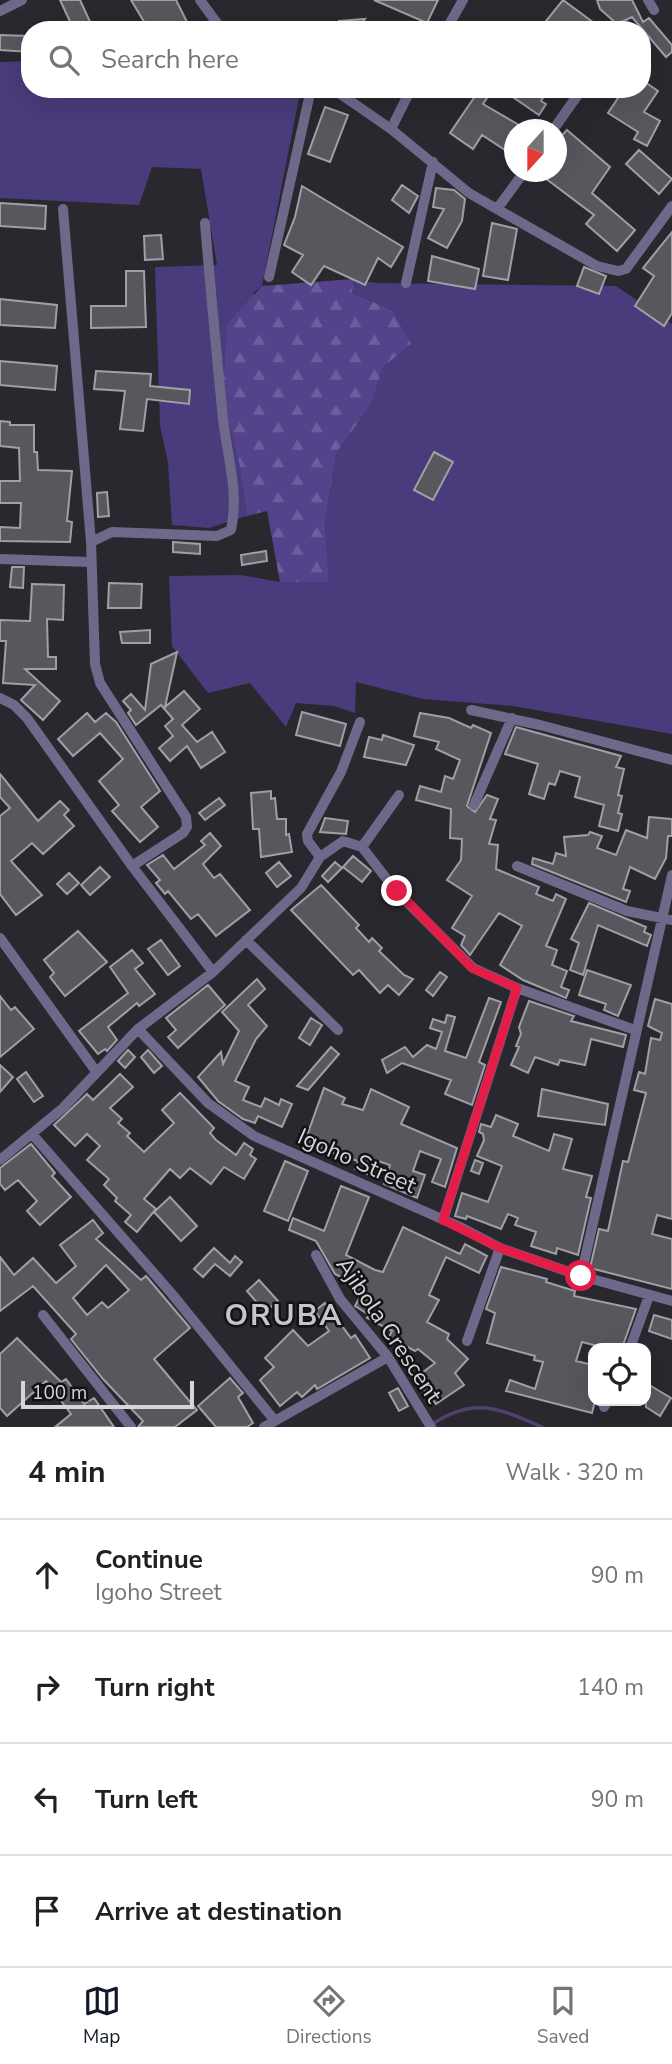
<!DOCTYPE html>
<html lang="en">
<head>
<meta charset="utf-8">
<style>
	body { margin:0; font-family:"Nunito Sans",sans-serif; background:#f6f6f6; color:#202124 }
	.controls { position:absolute; right:21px; bottom:21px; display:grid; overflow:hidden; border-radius:14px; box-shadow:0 7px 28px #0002 }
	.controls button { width:63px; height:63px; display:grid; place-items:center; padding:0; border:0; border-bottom:2px solid #e0e0e0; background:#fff; color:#202124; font:35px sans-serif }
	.compass { position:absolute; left:504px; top:119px; width:63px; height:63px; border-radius:50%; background:#fff; box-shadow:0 7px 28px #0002; rotate:201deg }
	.scale { position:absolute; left:21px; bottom:18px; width:173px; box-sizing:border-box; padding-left:7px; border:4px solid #d6d5d9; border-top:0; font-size:19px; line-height:24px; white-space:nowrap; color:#d6d5d9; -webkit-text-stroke:5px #121114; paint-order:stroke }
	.stop { position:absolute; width:21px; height:21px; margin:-16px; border:5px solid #e11d48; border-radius:50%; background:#fff }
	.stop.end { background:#e11d48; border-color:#fff; box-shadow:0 2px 7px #0008 }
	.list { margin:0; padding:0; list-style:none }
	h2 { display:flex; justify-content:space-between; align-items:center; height:91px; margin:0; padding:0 28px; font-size:30px }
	h2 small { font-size:23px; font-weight:400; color:#757577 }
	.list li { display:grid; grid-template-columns:46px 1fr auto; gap:21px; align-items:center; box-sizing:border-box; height:112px; padding:0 28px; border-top:2px solid #e0e0e0 }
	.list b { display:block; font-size:26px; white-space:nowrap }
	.list p { margin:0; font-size:23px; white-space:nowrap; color:#757577 }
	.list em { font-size:23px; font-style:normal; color:#757577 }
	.icon { flex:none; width:38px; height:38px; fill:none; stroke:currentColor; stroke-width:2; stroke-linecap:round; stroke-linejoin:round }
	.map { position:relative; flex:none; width:672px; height:1427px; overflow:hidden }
	.search { position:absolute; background:#fff; box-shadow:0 7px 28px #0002; left:21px; right:21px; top:21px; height:77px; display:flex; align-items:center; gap:18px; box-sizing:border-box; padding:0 24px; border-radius:28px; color:#757577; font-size:26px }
	.sheet { height:539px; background:#fff }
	nav { display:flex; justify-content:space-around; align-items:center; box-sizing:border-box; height:98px; border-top:2px solid #e0e0e0; background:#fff; font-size:19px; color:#757577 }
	nav a { display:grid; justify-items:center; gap:4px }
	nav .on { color:#111827 }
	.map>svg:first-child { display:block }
	.grass { fill:#4a3b7c }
	.forest { fill:url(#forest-firs) }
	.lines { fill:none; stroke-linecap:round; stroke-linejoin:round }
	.stream { stroke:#52406f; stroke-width:3.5 }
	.building { fill:#58575d; stroke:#a09fa6; stroke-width:2; fill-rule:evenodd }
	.street { stroke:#6e698a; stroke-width:10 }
	.route { stroke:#e11d48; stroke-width:9 }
	.labels { text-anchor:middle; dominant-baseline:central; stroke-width:5; stroke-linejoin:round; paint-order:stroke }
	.street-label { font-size:23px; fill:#d6d5d9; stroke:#121114 }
	.district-label { font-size:30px; font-weight:bold; letter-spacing:2px; fill:#c5c5cc; stroke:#121114 }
</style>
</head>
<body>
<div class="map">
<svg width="672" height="1427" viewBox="0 0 672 1427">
	<defs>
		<pattern id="forest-firs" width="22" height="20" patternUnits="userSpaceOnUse" patternTransform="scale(1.75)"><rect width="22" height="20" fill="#54438b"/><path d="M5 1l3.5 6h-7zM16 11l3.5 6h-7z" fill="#6c5d9b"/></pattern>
	</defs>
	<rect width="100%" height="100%" fill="#29282e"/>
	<!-- grass -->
	<path class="grass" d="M30 61V89H293L300 93 262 286 254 292 241 466 247 516 209 528 172 525 168 462 160 426 155 267 217 265 201 169 152 167 139 205 0 198V62Z
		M354 279 376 283 616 286 672 324V734L513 706 423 699 356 682 355 713 334 706 296 703 286 727 250 683 208 693 172 646 169 576 241 575 280 582H329L325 521 337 452 372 403 383 367 392 310 352 293Z"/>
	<!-- forest -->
	<path class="forest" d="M354 279 352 293 392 310 411 344 383 367 372 403 337 452 325 521 329 582H280L267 511 247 516 240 466 223 399 227 324 262 286Z"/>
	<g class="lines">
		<!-- stream -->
		<path class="stream" d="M431 1425C473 1396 499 1408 542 1427"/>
	</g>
	<!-- building -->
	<path class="building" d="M60 0H80L92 26 74 30Z
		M131 0H176L191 30H149Z
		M374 0H438L427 23Z
		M563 0 594 23 589 30H557L546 21Z
		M597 0H632L643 22 649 18 672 45V52L666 57 632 17 617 24 600 9Z
		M365 19 357 30H329L339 21Z
		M0 35 30 36V52L0 50Z
		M642 80 658 91 644 112 660 121 647 146 634 139 638 132 608 113 624 89H642Z
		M480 89H493L483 104 519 125 514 130V156L482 135 473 149 450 133Z
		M501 89H540L546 93 541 101 546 104 539 115Z
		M325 107 348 115 330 162 308 154Z
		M567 130 610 167 592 193 635 230 617 251 586 224 594 215 537 172H556V142Z
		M639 150 672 179 659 194 626 164Z
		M402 185 418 196 409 213 392 200Z
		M302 186 403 247 391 267 378 258 365 285 324 266 311 285 292 272 303 255 284 245 295 217Z
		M436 188 454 190 465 199 462 221 447 248 428 238 444 209 433 207Z
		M0 203 46 206 45 229 0 226Z
		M492 223 517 229 508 280 483 276Z
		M672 232V313L664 326 635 306 654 276 643 268Z
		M161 235 163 259 145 260 144 236Z
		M432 256 479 269 475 289 428 281Z
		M584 267 606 276 599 294 577 286Z
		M126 271H144L146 327 91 328V306H126Z
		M0 299 57 305 55 328 0 325Z
		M0 361 57 366 55 390 0 385Z
		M96 371 151 374 150 386 190 390 189 404 147 399 143 431 120 429 125 391 94 389Z
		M0 421 10 422V425H34V452H37L38 470 72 471 67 521 72 522 70 542 0 541V527L20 528 21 503H0V481H20L19 448 0 446Z
		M434 452 453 462 433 500 414 490Z
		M107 492 109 516 98 517 97 493Z
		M173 542 200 544V554L173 552Z
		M266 551 267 561 242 565 241 555Z
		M12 567H24L23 588 10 587Z
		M109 583 142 584 141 608H108Z
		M32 584 64 585 63 620 47 619 48 657H56V669H25L60 701 43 720 21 700 35 685 3 683 6 641H0V620L30 621Z
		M150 630V643H122L120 632Z
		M177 652 165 707 184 691 200 709 182 725 197 742 212 732 225 752 201 768 187 746 170 761 159 748 173 736 165 726 173 719 161 705 136 725 128 713 131 710 123 701 131 694 145 710 151 664Z
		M302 712 346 724 340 746 296 735Z
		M87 713 95 722 106 713 116 722 160 791 141 807 158 827 140 842 112 811 119 805 99 781 123 759 100 733 73 756 58 739Z
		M420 713 449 718 471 728 473 725 491 733 467 806 475 812 487 795 498 799 490 819 496 820 489 844 498 845 496 869 539 887 536 894 553 901 556 894 566 899 546 946 557 950 552 965 567 971 561 987 569 990 566 998 523 980 500 965 522 926 499 913 470 955 461 945 465 936 452 928 472 896 447 880 461 860 462 839 450 838 451 809 416 800 420 786 441 792 445 776 453 779 460 760 436 749 439 742 414 736Z
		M516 727 621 756 616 767 624 769 618 795 622 796 618 813 622 814 618 831 599 826 604 805 575 797 580 777 560 771 555 785 549 783 544 799 529 794 538 764 505 754Z
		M383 735 414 745 406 765 364 757 369 737 382 740Z
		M0 774 38 821 60 801 69 810 64 815 74 826 43 854 32 843 11 861 42 895 16 915 0 894V816L10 808 0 797Z
		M271 791V799L275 798 277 819H286V835L289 834 292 852 261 857 259 829H253L251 793Z
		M219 798 225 805 205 820 199 813Z
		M649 817 672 819V836H668L666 858 655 879 630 867 623 889 630 891 626 902 532 864 533 858 553 864 556 853 566 856 564 837 588 835 590 832 602 836 597 848 616 855 626 830 647 838Z
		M325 818 348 821 346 834 320 832Z
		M210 833 221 846 203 864 214 878 220 874 250 910 216 936 198 914 191 919 168 891 165 894 156 883 160 880 147 865 163 855 174 869 205 845 201 841Z
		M353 856 371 871 362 882 343 867Z
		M279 862 291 876 277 887 266 873Z
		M335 862 342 868 328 882 322 876Z
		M100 867 110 877 90 895 81 885Z
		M69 873 79 883 67 894 57 884Z
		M321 885 359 925 356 928 369 942 372 938 382 948 379 951 404 975 413 979 399 995 388 985 380 993 359 970 353 975 291 910Z
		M589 903 646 927 644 932 651 935 647 946 598 925 583 975 570 970 579 943 571 939Z
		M78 931 107 962 65 996 50 977 54 973 44 960Z
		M161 940 180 966 168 975 148 949Z
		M132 950 143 963 135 969 155 994 139 1006 137 1003 108 1027 117 1040 107 1051 105 1049 98 1054 79 1031 128 993 110 967Z
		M587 970 631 985 618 1016 604 1010 606 1004 579 995Z
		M440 972 447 977 433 996 426 990Z
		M257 979 265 989 248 1005 267 1026 256 1039 235 1081 249 1087 243 1100 261 1107 265 1098 279 1105 281 1099 292 1104 282 1127 258 1116 255 1123 243 1119 218 1101 198 1077 221 1052 223 1064 239 1031 222 1012Z
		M208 985 225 1005 178 1048 168 1037 176 1030 166 1018Z
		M0 996 11 1010 15 1007 34 1029 0 1057Z
		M489 998 501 1002 479 1062 485 1065 472 1105 445 1094 451 1080 402 1063 387 1073 382 1060 405 1047 413 1057 427 1045 436 1049 442 1032 430 1028 433 1019 445 1023 447 1015 455 1017 445 1051 466 1058Z
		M655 999 672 1004V1219L657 1215 652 1234 672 1239V1289L590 1268 599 1229 608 1231 623 1161 628 1162 646 1093 634 1090 639 1072 645 1074 651 1038 660 1040 662 1033 648 1026Z
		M529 1001 574 1016 571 1021 626 1035 623 1047 591 1039 585 1065 560 1060 558 1065 535 1057 528 1073 511 1065 519 1047 516 1046 521 1034 519 1027Z
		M311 1018 322 1025 310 1045 299 1038Z
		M331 1047 339 1054 308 1090 297 1086Z
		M128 1050 135 1057 125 1068 118 1061Z
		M148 1050 162 1066 154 1073 141 1057Z
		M0 1065 13 1077 0 1092Z
		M26 1072 43 1096 34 1102 17 1079Z
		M120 1074 133 1087 110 1108 122 1119 118 1123 130 1133 127 1136 144 1152 174 1123 162 1110 180 1093 214 1128 210 1133 216 1140 236 1155 244 1143 253 1149 250 1155 256 1159 244 1179 224 1167 211 1184 190 1168 180 1178 170 1169 144 1199 156 1209 137 1232 125 1222 131 1215 115 1201 117 1198 104 1185 109 1179 87 1160 100 1146 87 1134 75 1146 54 1125 87 1094 93 1100Z
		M324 1088 345 1098 342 1104 363 1110 371 1089 409 1107 401 1124 457 1148 445 1187 432 1182 441 1159 420 1151 413 1171 425 1175 417 1198 384 1184 390 1165 373 1159 367 1174 355 1169 358 1161 304 1144Z
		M542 1089 608 1104 605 1125 538 1116Z
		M496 1115 518 1124 513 1136 549 1151 554 1134 572 1139 563 1169 592 1176 586 1197 591 1198 578 1255 557 1248 556 1254 531 1246 536 1232 515 1225 518 1218 508 1214 501 1229 467 1216 466 1219 455 1216 462 1193 488 1202 502 1166 477 1156 484 1140 483 1134 479 1132 481 1124 491 1127Z
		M31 1144 55 1173 52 1176 71 1197 40 1225 27 1211 37 1201 18 1180 5 1190 0 1184V1168Z
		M475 1160 483 1163 479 1174 471 1171Z
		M285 1161 308 1171 288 1221 264 1211Z
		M341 1186 369 1197 346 1255 375 1270 383 1272 403 1227 460 1254 465 1244 487 1256 479 1273 446 1257 429 1295 439 1300 427 1322 449 1334 447 1339 468 1359 455 1373 464 1385 436 1404 414 1379 435 1363 418 1349 415 1351 389 1337 392 1331 367 1318 369 1315 355 1306 361 1295 351 1290 354 1284 335 1274 316 1241 289 1230 293 1218 324 1231Z
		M170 1197 197 1226 181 1241 154 1212Z
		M93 1220 103 1233 96 1239 141 1280 146 1276 190 1328 154 1359 197 1410 175 1427H138L143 1421 103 1379 71 1339 76 1334 33 1286 0 1311V1257L14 1275 33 1258 56 1283 76 1266 60 1245ZM106 1265 129 1290 108 1308 102 1302 87 1315 73 1298Z
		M214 1248 230 1263 235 1256 242 1262 230 1276 215 1264 203 1277 194 1269Z
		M501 1267 547 1279 546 1282 575 1291 574 1296 636 1309 622 1348 611 1344 610 1348H605L582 1342 576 1361 593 1365 595 1401 592 1413 506 1391 510 1380 535 1389 543 1362 534 1360 535 1356 487 1343 495 1313 486 1309Z
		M259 1280 278 1301 265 1312 247 1291Z
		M325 1303 351 1338 355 1335 370 1358 317 1389 315 1385 302 1397 297 1392 280 1406 260 1380 274 1367 265 1358 293 1330 308 1346 329 1331 315 1311Z
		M654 1315 672 1320V1339L649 1331Z
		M17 1338 61 1382 66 1379 84 1404 94 1398 114 1427H55L71 1414 46 1381 7 1416 0 1408V1354Z
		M230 1378 243 1393 238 1397 253 1423 247 1427H216L198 1406Z
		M646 1383 671 1398 660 1416 646 1407Z
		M398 1388 408 1406 399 1411 389 1393Z"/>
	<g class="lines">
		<!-- street -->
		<path class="street" d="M200 0 222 30
			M648 0 654 10
			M0 11 22 0
			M446 30 463 0
			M333 89 391 129 469 193 597 266 618 271 626 269 672 206
			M391 129 411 89
			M553 130 582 89
			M63 209 91 542 95 664 100 683 186 817 187 827 183 833 132 866
			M497 209 524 172
			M269 277 311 89
			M406 283 433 162
			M91 542 112 532 217 536 231 530C240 488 225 451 222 409 216 347 210 285 205 223
			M0 559 89 562
			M0 698 14 705 27 718 132 866 213 972
			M471 710 540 725 672 760
			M474 805 512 718
			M362 847 399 795
			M320 857 308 841 307 834 341 772 360 722
			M517 866 627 911 672 920
			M0 938 95 1070
			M246 940 338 1030
			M138 1029 208 1103 254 1136 460 1227 500 1248 581 1276 672 1301
			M32 1134 172 1294 275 1421
			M0 1160 63 1108 138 1029 213 972 301 888 320 857 343 841 362 847 396 891 473 968 517 988 635 1030
			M443 1220 517 988
			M316 1255 340 1299 388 1357 431 1427
			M581 1276 672 875
			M43 1315 131 1427
			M467 1341 500 1248
			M630 1348 649 1296
			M604 1407 608 1401
			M264 1427 388 1357"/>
	</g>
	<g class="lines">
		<!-- route -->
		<path class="route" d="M397 891 472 968 517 988 443 1220 500 1248 581 1276"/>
	</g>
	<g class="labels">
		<!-- street labels -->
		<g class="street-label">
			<text transform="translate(357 1161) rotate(24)">Igoho Street</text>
			<text transform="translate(389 1330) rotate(56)">Ajibola Crescent</text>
		</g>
		<!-- district labels -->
		<g class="district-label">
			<text x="284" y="1315">ORUBA</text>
		</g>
	</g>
</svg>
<div class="controls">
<button><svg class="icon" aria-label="locate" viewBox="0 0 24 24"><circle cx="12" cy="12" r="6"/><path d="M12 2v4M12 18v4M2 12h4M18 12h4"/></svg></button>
</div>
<svg class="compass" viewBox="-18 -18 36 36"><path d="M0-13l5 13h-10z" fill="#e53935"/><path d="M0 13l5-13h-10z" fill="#757577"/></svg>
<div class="scale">100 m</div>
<div class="stop" style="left:581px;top:1276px"></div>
<div class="stop end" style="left:397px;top:891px"></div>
<div class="search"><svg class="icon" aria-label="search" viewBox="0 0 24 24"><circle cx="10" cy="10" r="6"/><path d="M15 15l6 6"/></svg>Search here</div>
</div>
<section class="sheet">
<h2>4 min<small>Walk · 320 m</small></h2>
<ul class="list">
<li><svg class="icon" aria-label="ahead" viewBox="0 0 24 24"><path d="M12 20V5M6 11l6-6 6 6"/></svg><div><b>Continue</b><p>Igoho Street</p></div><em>90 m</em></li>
<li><svg class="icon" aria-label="right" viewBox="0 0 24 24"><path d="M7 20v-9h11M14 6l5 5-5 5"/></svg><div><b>Turn right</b></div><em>140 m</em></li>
<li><svg class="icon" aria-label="left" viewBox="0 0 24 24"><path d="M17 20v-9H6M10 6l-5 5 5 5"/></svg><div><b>Turn left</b></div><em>90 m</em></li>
<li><svg class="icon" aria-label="arrive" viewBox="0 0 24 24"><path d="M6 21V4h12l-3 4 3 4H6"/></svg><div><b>Arrive at destination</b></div></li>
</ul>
</section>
<nav>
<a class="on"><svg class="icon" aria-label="map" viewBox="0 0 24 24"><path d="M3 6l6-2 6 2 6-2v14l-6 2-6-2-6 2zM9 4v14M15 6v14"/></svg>Map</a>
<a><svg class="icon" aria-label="directions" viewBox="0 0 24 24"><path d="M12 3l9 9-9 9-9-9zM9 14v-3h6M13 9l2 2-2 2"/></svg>Directions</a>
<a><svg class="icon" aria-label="saved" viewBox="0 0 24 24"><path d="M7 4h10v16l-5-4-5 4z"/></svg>Saved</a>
</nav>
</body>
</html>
